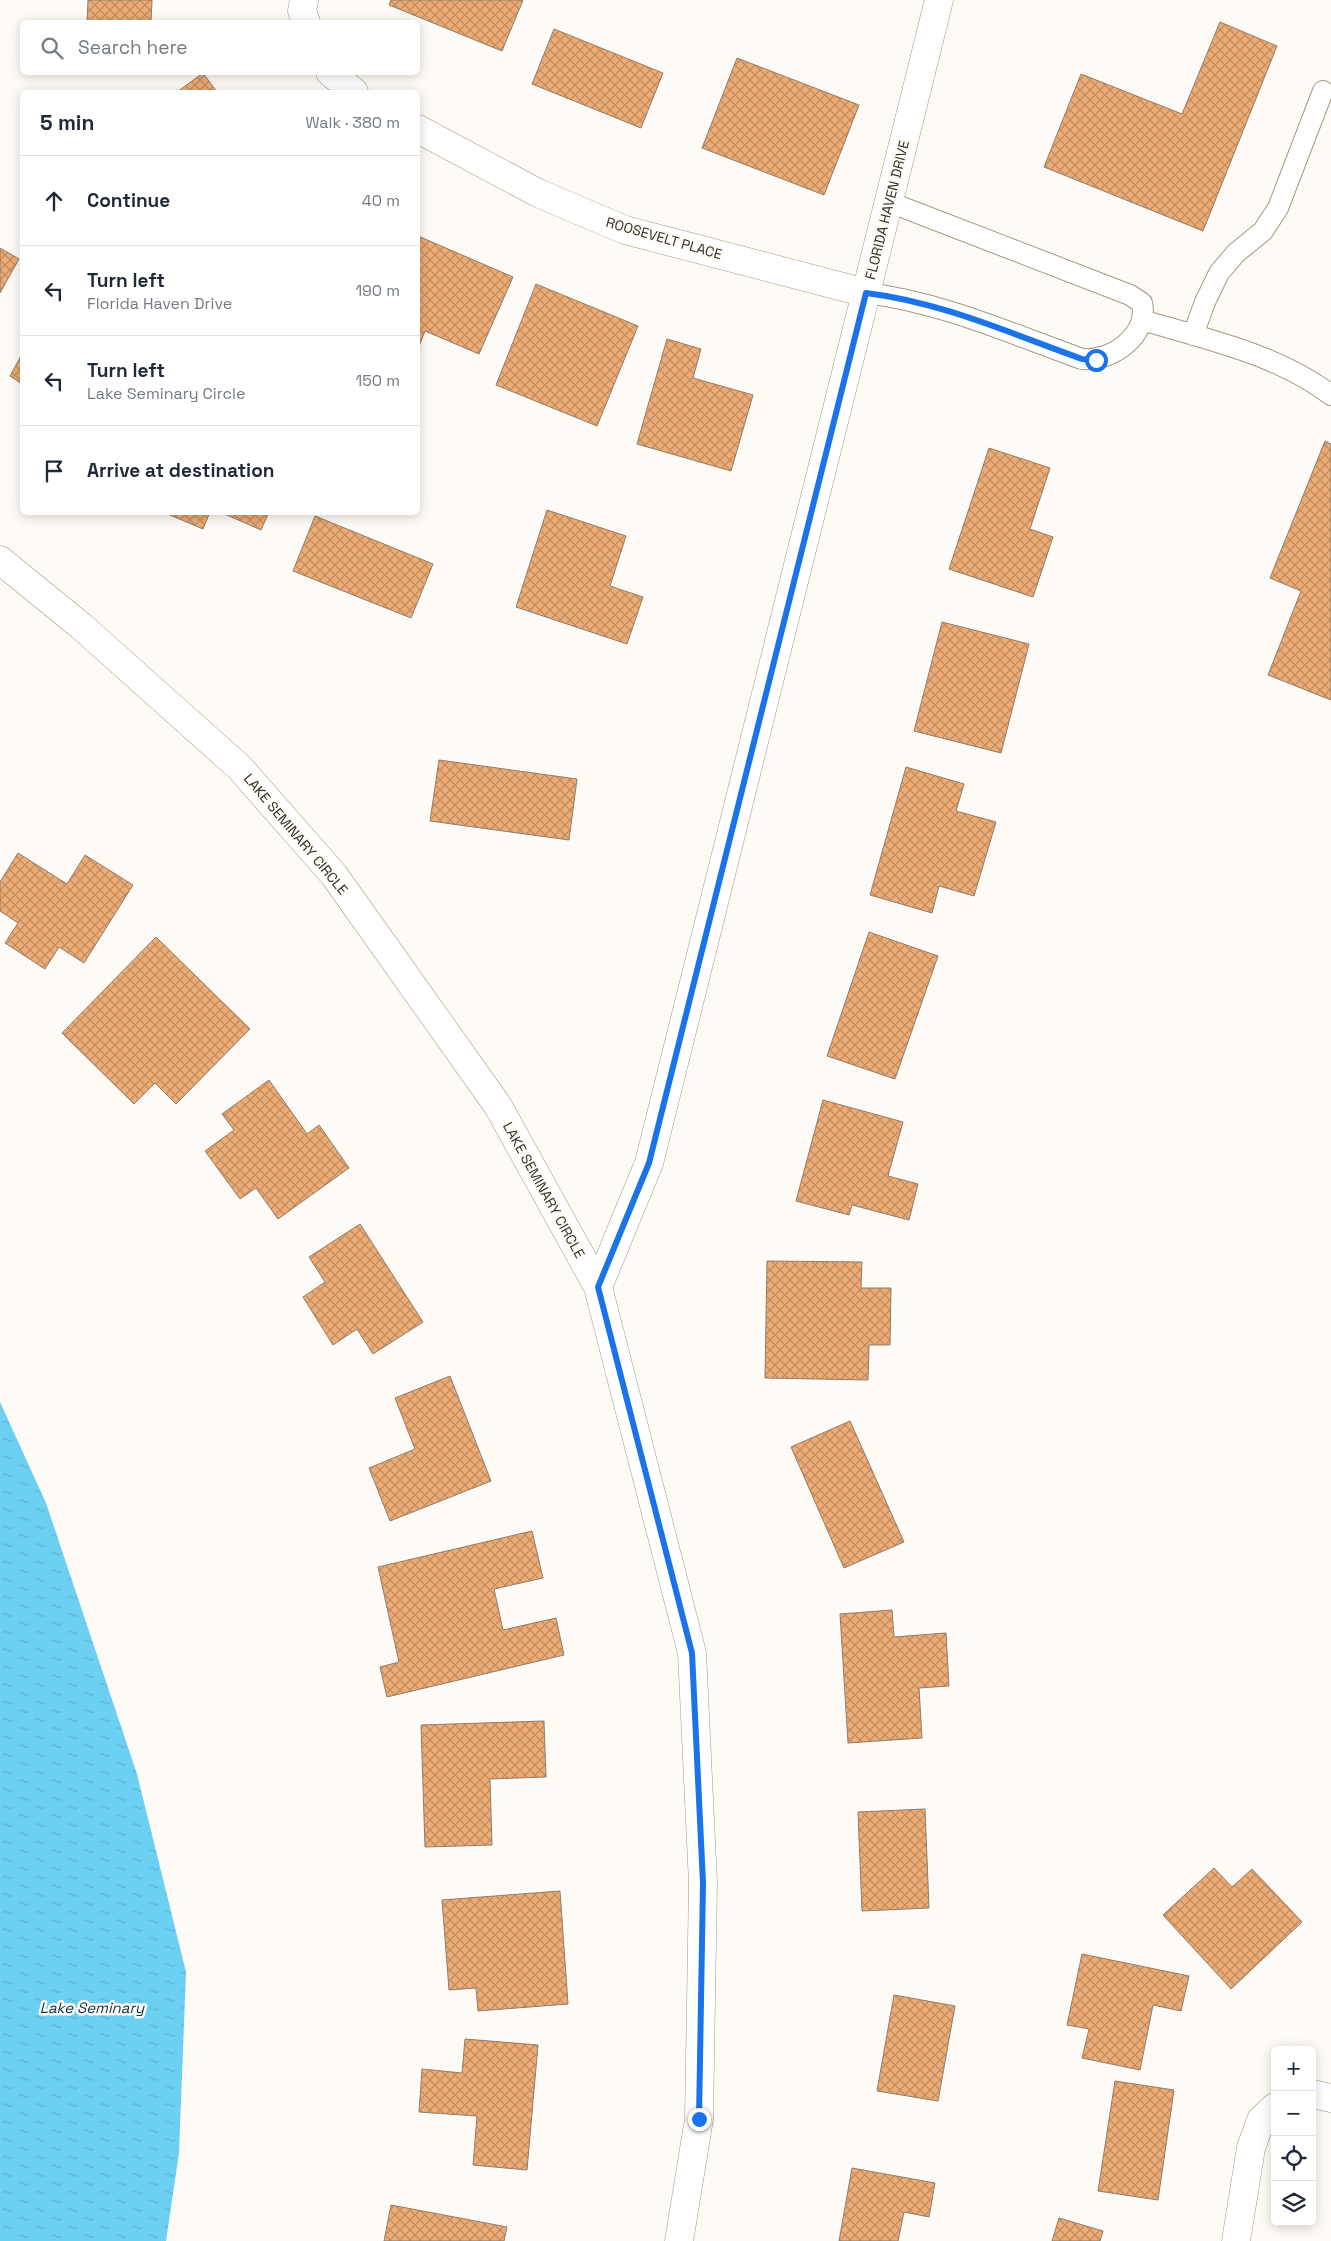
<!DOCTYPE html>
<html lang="en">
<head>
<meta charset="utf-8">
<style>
	body { margin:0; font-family:"Space Grotesk",sans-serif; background:#f2f2f3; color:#1f2937 }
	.controls { position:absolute; right:15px; bottom:15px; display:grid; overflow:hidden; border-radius:8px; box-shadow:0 2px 12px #0003 }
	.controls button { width:45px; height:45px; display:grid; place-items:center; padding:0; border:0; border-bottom:1px solid #e0e1e3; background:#fff; color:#1f2937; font:25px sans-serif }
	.stop { position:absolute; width:15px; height:15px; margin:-11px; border:4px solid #1a73e8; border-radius:50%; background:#fff }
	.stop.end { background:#1a73e8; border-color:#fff; box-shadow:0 1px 5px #0008 }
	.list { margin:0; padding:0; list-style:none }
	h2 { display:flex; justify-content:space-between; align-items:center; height:65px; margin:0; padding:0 20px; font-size:21px }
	h2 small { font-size:16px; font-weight:400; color:#747a83 }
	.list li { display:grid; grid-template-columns:32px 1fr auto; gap:15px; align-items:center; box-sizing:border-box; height:90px; padding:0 20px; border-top:1px solid #e0e1e3 }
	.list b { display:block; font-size:19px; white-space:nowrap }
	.list p { margin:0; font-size:16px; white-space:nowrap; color:#747a83 }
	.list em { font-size:16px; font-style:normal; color:#747a83 }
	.icon { flex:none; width:28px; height:28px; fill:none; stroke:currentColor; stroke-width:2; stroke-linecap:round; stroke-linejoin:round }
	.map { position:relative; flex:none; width:1331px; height:2241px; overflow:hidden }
	.search { position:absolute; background:#fff; box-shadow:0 2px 12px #0003; left:20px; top:20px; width:400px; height:55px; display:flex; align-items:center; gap:12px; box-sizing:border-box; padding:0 18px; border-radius:8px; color:#747a83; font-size:19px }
	.panel { position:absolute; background:#fff; box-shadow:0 2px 12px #0003; left:20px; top:90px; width:400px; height:425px; border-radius:8px }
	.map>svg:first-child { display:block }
	.water { fill:url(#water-ripples) }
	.building { fill:url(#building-cross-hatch); stroke:#917c6b }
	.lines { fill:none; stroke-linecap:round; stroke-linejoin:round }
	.lane-casing { stroke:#a59780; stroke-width:22 }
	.street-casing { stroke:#a59780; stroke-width:29 }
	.lane { stroke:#fff; stroke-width:20 }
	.street { stroke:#fff; stroke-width:28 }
	.route { stroke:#1a73e8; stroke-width:6 }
	.labels { text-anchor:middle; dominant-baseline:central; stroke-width:5; stroke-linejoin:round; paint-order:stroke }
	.street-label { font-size:14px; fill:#332d24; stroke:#fefbf6 }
	.water-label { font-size:15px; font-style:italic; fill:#083846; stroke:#fefbf6 }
</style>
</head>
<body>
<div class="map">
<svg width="1331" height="2241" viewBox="0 0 1331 2241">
	<defs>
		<pattern id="water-ripples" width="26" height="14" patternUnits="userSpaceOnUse" patternTransform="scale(1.25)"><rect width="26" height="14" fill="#6bd0f1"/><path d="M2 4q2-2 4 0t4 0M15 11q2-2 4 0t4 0" fill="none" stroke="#5db3ce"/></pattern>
		<pattern id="building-cross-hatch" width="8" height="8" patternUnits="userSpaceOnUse" patternTransform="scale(1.25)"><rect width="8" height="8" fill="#edac75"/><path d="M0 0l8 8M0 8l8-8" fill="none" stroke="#c18c60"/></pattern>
	</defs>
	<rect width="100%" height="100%" fill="#fefbf6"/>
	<!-- water -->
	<path class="water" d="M0 1402 46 1503 137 1774 186 1972 179 2153 166 2241H0Z"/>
	<!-- building -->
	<path class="building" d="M88 0H152L151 22H87Z
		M391 0H523L502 51 389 5Z
		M1220 22 1277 46 1203 231 1044 167 1081 74 1182 114Z
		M554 29 663 73 641 128 532 84Z
		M737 58 859 105 824 195 702 148Z
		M203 73 217 92H177Z
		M418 236 513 277 479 354 425 331 418 349Z
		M0 248 19 259 0 293Z
		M536 284 638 326 597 426 496 385Z
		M667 339 701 349 693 378 753 395 731 471 637 444Z
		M22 354V384L10 376Z
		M1325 441 1331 444V700L1268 675 1301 591 1270 578Z
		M989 448 1050 468 1030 529 1053 537 1033 597 949 569Z
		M547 510 626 536 610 586 643 597 627 644 516 607Z
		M163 512H210L203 529Z
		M220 512H269L261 530Z
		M315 516 433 564 411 618 293 571Z
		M942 622 1029 644 1001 753 914 731Z
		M439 760 577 779 569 840 430 821Z
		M906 767 964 784 956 811 996 822 974 896 939 886 932 913 870 895Z
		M18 853 67 884 85 855 133 885 84 963 59 947 45 969 5 943 18 923 0 911V882Z
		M869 932 938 956 895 1079 827 1056Z
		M156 937 250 1029 176 1104 155 1083 134 1104 62 1033Z
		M269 1080 307 1134 319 1125 349 1168 278 1219 256 1188 240 1199 205 1151 234 1130 222 1114Z
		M823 1100 903 1122 888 1176 918 1184 909 1220 852 1205 849 1215 796 1201Z
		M360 1224 423 1322 373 1354 357 1329 333 1345 303 1297 325 1282 309 1257Z
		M767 1261 862 1262 861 1288H891L890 1345H869L868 1380 765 1378Z
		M450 1376 491 1481 390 1521 369 1468 415 1449 395 1398Z
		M850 1421 904 1542 844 1568 791 1447Z
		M532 1531 543 1578 494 1589 503 1630 556 1618 564 1655 387 1697 380 1667 399 1662 378 1567Z
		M892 1610 894 1637 946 1633 949 1686 919 1688 922 1738 848 1743 840 1614Z
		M544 1721 546 1777 490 1779 492 1845 425 1847 421 1725Z
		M925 1809 929 1908 862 1911 858 1812Z
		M1214 1868 1232 1887 1252 1869 1302 1922 1231 1989 1163 1915Z
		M560 1891 568 2004 478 2011 476 1988 449 1990 442 1900Z
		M1082 1954 1189 1976 1181 2011 1153 2005 1140 2070 1082 2058 1089 2029 1067 2025Z
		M894 1995 955 2006 938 2101 877 2091Z
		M465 2039 538 2045 527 2170 473 2165 477 2116 419 2112 422 2069 462 2073Z
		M1115 2081 1174 2090 1158 2200 1098 2191Z
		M852 2168 935 2183 929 2217 904 2212 898 2241H839Z
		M391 2205 507 2227 504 2241H384Z
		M1059 2218 1103 2231 1100 2241H1052Z"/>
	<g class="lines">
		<defs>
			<path id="lane" d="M866 293C941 302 1012 334 1082 359 1112 362 1149 335 1142 303L1130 295 889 202
				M1142 320C1206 339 1277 354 1331 395
				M1193 335 1205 302 1219 273 1236 253 1263 231 1278 208 1323 91"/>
			<path id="street" d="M304 0 302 11 306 22
				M330 72 354 92
				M418 129 538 193 625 230 866 293
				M0 560 81 626 239 767 334 875 498 1106 598 1287 692 1653 703 1883 699 2119 679 2241
				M598 1287 649 1163 939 0
				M1312 2094 1331 2098
				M1236 2241 1251 2148 1261 2120 1275 2107"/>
		</defs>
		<!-- lane casing -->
		<use href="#lane" class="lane-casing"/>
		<!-- street casing -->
		<use href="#street" class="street-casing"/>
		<!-- lane -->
		<use href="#lane" class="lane"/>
		<!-- street -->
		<use href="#street" class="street"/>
	</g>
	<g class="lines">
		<!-- route -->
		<path class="route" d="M699 2119 703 1883 692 1653 598 1287 649 1163 866 293C941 302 1012 334 1082 359L1096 360"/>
	</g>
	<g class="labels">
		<!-- street labels -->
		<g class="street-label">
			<text transform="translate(887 210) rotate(-76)">FLORIDA HAVEN DRIVE</text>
			<text transform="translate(664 238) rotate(16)">ROOSEVELT PLACE</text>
			<text transform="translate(296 834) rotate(50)">LAKE SEMINARY CIRCLE</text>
			<text transform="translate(544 1190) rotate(61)">LAKE SEMINARY CIRCLE</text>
		</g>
		<!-- water labels -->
		<g class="water-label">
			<text x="92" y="2007">Lake Seminary</text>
		</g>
	</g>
</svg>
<div class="controls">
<button>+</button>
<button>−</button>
<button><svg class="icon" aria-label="locate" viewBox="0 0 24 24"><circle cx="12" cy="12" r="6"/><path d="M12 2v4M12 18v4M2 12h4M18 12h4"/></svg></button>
<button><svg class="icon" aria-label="layers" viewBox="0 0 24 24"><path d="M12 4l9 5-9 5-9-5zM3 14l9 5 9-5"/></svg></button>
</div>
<div class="stop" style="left:1096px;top:360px"></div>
<div class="stop end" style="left:699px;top:2119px"></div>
<div class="search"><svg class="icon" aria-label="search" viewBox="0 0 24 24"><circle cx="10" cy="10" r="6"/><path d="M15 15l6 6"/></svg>Search here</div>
<section class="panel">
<h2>5 min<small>Walk · 380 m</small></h2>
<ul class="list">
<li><svg class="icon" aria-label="ahead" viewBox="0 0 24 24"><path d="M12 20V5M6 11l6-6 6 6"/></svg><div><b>Continue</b></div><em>40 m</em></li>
<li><svg class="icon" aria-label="left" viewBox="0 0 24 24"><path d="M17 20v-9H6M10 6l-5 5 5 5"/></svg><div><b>Turn left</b><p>Florida Haven Drive</p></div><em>190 m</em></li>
<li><svg class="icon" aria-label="left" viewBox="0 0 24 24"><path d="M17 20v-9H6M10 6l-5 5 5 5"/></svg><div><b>Turn left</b><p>Lake Seminary Circle</p></div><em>150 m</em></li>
<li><svg class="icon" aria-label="arrive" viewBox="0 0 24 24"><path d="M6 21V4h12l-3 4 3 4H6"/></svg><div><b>Arrive at destination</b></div></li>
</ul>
</section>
</div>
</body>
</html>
